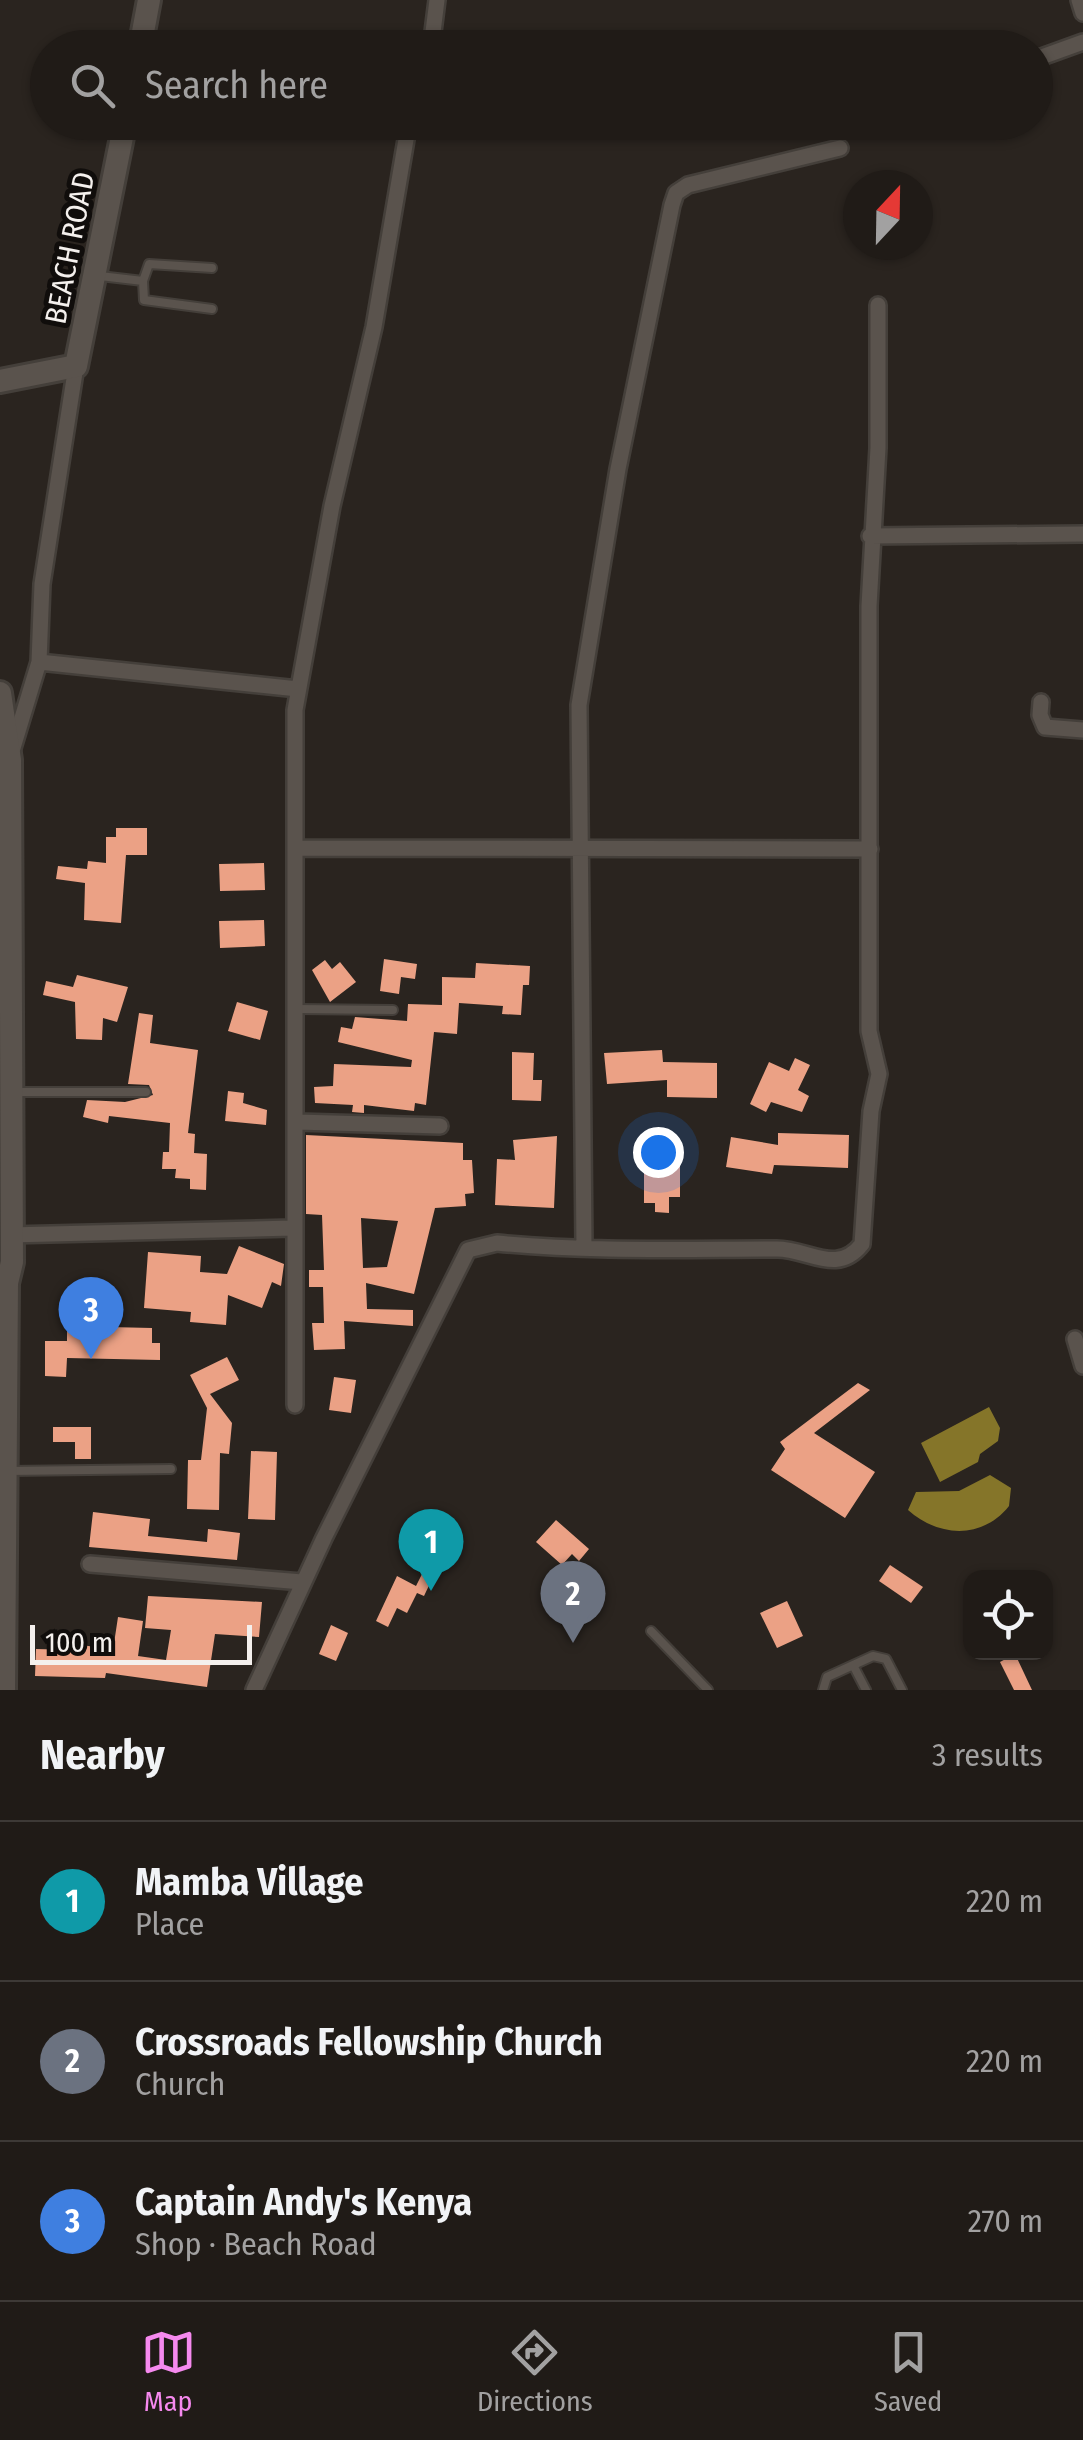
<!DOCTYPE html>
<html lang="en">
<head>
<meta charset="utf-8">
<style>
	body { margin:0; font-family:"Fira Sans Condensed",sans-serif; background:#282420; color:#f1f3f6 }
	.controls { position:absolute; right:30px; bottom:30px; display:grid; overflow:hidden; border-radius:20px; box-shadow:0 2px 8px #0004 }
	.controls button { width:90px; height:90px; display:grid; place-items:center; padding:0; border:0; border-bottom:2px solid #3d3936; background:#201b17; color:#f1f3f6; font:50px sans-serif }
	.compass { position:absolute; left:843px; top:170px; width:90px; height:90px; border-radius:50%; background:#201b17; box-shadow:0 2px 8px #0004; rotate:22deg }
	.scale { position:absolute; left:30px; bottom:25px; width:222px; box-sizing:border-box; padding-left:10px; border:5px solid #f4f0ed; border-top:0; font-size:28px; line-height:35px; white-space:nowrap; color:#f4f0ed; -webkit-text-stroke:8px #100d0b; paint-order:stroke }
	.you { position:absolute; left:658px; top:1152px; width:35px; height:35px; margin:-25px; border:8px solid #fff; border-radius:50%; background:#1a73e8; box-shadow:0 0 0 15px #1a73e833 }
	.badge { display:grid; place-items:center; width:65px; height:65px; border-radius:50%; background:#f589ee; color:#fff; font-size:32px; font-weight:700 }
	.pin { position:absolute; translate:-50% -82px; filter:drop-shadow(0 2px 5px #0008) }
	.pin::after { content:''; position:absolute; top:52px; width:35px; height:30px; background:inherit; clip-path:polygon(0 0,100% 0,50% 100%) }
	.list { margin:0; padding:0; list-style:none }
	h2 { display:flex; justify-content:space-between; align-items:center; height:130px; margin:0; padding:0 40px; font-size:42px }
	h2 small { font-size:32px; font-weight:400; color:#a2a1a1 }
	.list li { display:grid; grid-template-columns:65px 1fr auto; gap:30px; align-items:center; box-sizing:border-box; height:160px; padding:0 40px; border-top:2px solid #3d3936 }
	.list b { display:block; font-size:38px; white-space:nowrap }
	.list p { margin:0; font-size:32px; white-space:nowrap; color:#a2a1a1 }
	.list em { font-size:32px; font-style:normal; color:#a2a1a1 }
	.icon { flex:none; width:55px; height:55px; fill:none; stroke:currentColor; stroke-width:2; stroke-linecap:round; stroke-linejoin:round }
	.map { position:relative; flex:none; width:1083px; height:1690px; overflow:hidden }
	.search { position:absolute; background:#201b17; box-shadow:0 2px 8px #0004; left:30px; right:30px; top:30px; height:110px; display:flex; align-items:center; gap:25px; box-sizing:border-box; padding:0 35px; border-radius:55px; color:#a2a1a1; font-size:38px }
	.sheet { height:610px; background:#201b17 }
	nav { display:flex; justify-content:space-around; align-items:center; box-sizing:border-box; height:140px; border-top:2px solid #3d3936; background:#201b17; font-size:28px; color:#a2a1a1 }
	nav a { display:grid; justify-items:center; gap:5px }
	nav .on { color:#f589ee }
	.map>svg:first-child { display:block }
	.water { fill:#857529 }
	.building { fill:#eba185; fill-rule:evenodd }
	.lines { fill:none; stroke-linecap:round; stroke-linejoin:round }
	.service-casing { stroke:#443f3a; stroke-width:12 }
	.minor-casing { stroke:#443f3a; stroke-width:20 }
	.secondary-casing { stroke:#443f3a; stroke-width:28 }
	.service { stroke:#5a534d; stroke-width:8 }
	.minor { stroke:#5a534d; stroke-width:15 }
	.secondary { stroke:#5a534d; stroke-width:22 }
	.labels { text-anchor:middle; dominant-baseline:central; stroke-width:10; stroke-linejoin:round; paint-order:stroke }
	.street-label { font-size:30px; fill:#f4f0ed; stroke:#100d0b }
</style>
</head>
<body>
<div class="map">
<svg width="1083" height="1690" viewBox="0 0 1083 1690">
	<rect width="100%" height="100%" fill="#2a241f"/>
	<!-- water -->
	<path class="water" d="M989 1407 1000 1428 998 1441 980 1454 978 1462 940 1482 921 1443Z
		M990 1475 1011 1488 1009 1506C982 1540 938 1537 908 1510L916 1492 959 1491Z"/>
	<!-- building -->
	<path class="building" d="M116 828H147V855H126L121 923 84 920 85 883 56 879 58 866 87 869 88 861 106 863V837H116Z
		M264 863 265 890 220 891 219 864Z
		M264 920 265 946 220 948 219 921Z
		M384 959 417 964 415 979 401 977 399 994 380 991Z
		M325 960 332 969 340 962 356 982 330 1002 312 970Z
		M476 963 530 966 529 985H523L521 1015 502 1014 503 1006 459 1003 457 1034 434 1032 426 1105 415 1103 414 1111 364 1105V1113L352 1112 353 1105 315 1103 314 1087 333 1086 334 1064 411 1067 412 1060 338 1042 341 1027 352 1029 355 1017 407 1021 408 1004 442 1005V977L475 978Z
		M77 975 128 987 117 1022 103 1018 102 1040 76 1039 75 1002 43 995 46 981 73 987Z
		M237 1002 268 1011 260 1040 228 1031Z
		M139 1013 153 1015 150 1043 198 1050 188 1133 195 1134 194 1153 207 1154 206 1190 190 1189V1179L175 1178 176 1169H162L163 1152H169L170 1123 109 1116 108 1123 83 1117 87 1100 125 1102 153 1095 149 1085 128 1084Z
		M662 1050 663 1062 717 1063V1098L667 1097V1080L607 1084 604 1053Z
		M512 1052 534 1053 533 1080H542L541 1101 512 1100Z
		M795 1058 810 1065 798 1090 809 1096 802 1112 771 1102 766 1112 750 1104 769 1062 789 1071Z
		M228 1091 244 1093 243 1103 267 1110 266 1125 225 1121Z
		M778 1133 849 1135 848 1168 774 1165 772 1174 726 1167 731 1137 778 1145Z
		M306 1135 463 1143V1160H472L474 1193 465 1194 466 1206 435 1208 414 1294 366 1283 367 1309 413 1310V1326L344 1321 345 1349 314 1350 312 1323H324L323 1287H309V1270H324L322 1215 306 1214ZM361 1218 398 1221 387 1267 363 1268Z
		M557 1136 554 1208 495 1205 497 1159 515 1160 513 1140Z
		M644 1158H680V1197H669V1213L655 1212V1203H644Z
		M239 1246 284 1264 281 1286 272 1282 262 1308 228 1295 226 1325 190 1322 191 1312 144 1308 148 1252 201 1256 200 1272 227 1274Z
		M67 1326 152 1328V1343H160V1360L67 1358 66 1377 45 1376V1341H67Z
		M227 1357 239 1380 210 1394 232 1423 229 1454 220 1453 219 1510 187 1509 188 1460H201L207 1408 190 1375Z
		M334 1377 356 1380 351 1413 329 1410Z
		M858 1383 870 1390 814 1433 875 1472 845 1518 771 1470 785 1449 780 1442Z
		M53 1427H91V1459H75V1442H53Z
		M251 1451 277 1452 275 1520 248 1519Z
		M93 1512 150 1519 148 1536 207 1542 208 1529 240 1533 237 1560 89 1547Z
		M556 1520 589 1549 579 1561 572 1554 562 1565 536 1542Z
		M890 1565 923 1587 911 1603 879 1581Z
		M423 1572 433 1577 424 1596 417 1593 407 1613 397 1608 388 1627 376 1621 397 1576 416 1586Z
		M148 1596 262 1602 259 1637 215 1634 207 1687 106 1673 105 1678 35 1676 36 1649 74 1650 76 1644 113 1650 118 1617 143 1621 138 1656 166 1660 171 1630 145 1628Z
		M787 1601 803 1636 777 1648 760 1613Z
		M331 1625 348 1633 336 1661 319 1654Z
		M1015 1654 1032 1690H1014L1000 1662Z"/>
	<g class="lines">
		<defs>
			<path id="service" d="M100 276 143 281 149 264 212 268
				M143 281 144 300 212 309
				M297 1009 393 1010
				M14 1092H146
				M8 1471 171 1469
				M651 1631 708 1690
				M853 1665 866 1690
				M823 1690 827 1677 873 1656 886 1659 902 1690"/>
			<path id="minor" d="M1079 0 1083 13
				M431 48 437 0
				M1036 59 1083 42
				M870 536 1083 534
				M39 662 298 689
				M1041 702 1040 715 1045 727 1083 730
				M12 751 39 662 42 584 76 366
				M296 848 870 849
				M297 1122 440 1126
				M9 1235 292 1228
				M584 1247 579 705 618 469 672 205 676 193 688 185 840 148
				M1075 1339 1083 1366
				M295 1405V710L332 506 374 327 409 122
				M90 1564 302 1582
				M254 1690 324 1538 468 1250 497 1243C589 1252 684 1249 777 1249 809 1249 837 1276 862 1244L871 1111 879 1074 869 1031V606L878 448V305"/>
			<path id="secondary" d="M140 48 149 0
				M0 381 76 366 125 122
				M0 693 10 760 12 1262 7 1283 4 1690"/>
		</defs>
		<!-- service casing -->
		<use href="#service" class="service-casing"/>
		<!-- minor casing -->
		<use href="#minor" class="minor-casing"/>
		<!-- secondary casing -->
		<use href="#secondary" class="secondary-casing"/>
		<!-- service -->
		<use href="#service" class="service"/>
		<!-- minor -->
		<use href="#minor" class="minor"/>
		<!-- secondary -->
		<use href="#secondary" class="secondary"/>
	</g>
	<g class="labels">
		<!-- street labels -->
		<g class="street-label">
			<text transform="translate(70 248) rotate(-79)">BEACH ROAD</text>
		</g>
	</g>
</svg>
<div class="controls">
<button><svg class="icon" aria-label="locate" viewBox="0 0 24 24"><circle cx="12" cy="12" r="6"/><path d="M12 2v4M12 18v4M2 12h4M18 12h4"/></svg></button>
</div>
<svg class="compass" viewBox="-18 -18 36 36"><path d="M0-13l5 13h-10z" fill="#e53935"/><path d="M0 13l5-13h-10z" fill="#a2a1a1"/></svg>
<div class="scale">100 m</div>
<div class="you"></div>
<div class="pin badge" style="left:431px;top:1591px;background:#0f9aa8">1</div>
<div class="pin badge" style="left:573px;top:1643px;background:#6b7280">2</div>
<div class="pin badge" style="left:91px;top:1359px;background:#3f7fe0">3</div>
<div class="search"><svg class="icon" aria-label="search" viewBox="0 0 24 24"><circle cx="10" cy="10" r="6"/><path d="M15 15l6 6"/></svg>Search here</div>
</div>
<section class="sheet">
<h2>Nearby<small>3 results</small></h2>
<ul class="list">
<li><span class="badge" style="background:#0f9aa8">1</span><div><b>Mamba Village</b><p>Place</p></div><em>220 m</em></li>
<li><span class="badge" style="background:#6b7280">2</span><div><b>Crossroads Fellowship Church</b><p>Church</p></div><em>220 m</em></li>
<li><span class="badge" style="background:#3f7fe0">3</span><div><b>Captain Andy's Kenya</b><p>Shop · Beach Road</p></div><em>270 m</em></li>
</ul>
</section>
<nav>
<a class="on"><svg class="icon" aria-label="map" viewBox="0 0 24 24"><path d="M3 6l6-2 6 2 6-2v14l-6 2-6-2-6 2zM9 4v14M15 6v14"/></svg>Map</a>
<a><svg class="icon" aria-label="directions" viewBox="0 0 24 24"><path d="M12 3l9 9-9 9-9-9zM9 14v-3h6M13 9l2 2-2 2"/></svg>Directions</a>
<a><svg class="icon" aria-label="saved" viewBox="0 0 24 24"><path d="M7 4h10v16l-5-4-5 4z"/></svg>Saved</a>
</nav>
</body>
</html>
